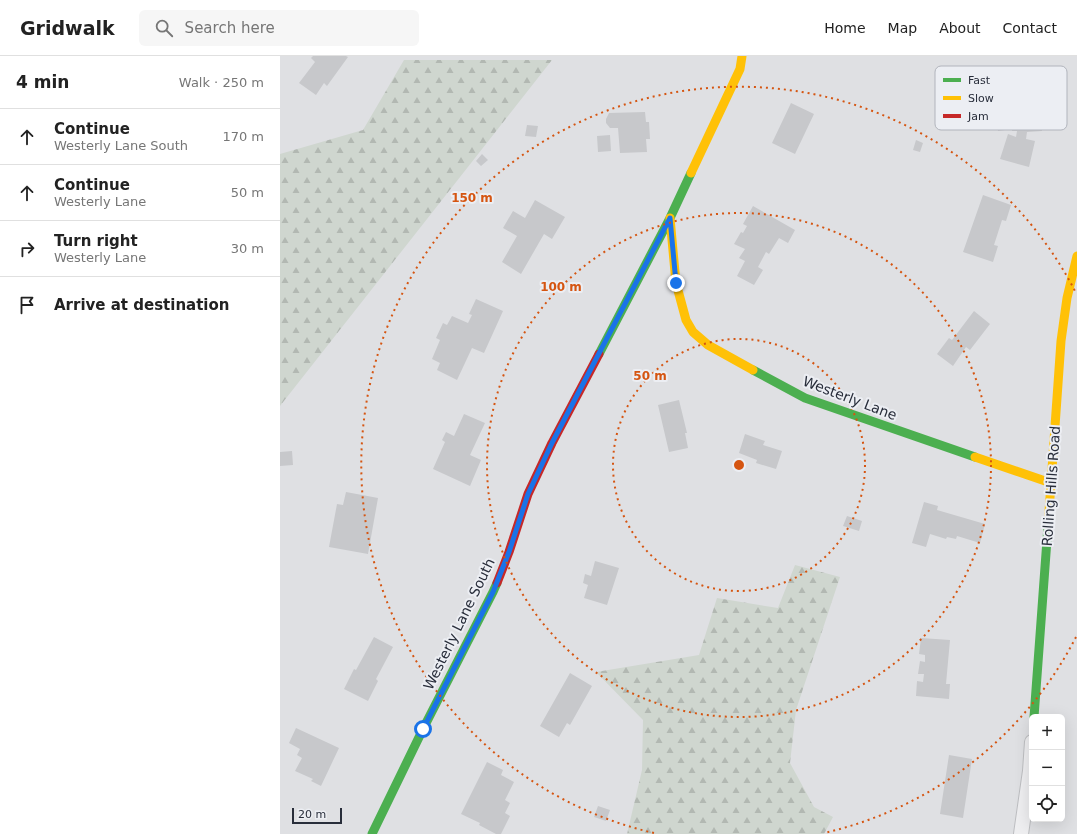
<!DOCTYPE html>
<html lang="en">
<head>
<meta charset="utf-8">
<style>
	body { margin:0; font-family:"DejaVu Sans",sans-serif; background:#f6f6f6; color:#222 }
	.controls { position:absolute; right:12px; bottom:12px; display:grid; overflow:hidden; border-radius:6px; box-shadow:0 4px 16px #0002 }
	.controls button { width:36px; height:36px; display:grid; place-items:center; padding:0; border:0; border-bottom:1px solid #e0e0e0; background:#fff; color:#222; font:20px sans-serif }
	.scale { position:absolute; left:12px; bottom:10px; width:50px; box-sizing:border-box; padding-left:4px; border:2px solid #282d3a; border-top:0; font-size:11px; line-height:14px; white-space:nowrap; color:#282d3a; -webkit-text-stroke:3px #eceef3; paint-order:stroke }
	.stop { position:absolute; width:12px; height:12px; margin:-9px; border:3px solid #1a73e8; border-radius:50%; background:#fff }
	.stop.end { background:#1a73e8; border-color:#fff; box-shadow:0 1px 4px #0008 }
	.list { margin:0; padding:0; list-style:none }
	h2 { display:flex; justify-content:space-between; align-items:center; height:52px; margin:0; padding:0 16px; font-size:17px }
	h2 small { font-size:13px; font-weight:400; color:#767676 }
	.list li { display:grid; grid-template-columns:26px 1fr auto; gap:12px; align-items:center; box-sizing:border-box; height:56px; padding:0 16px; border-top:1px solid #e0e0e0 }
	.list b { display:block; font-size:15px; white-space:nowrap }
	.list p { margin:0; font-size:13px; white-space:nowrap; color:#767676 }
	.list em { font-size:13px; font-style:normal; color:#767676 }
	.icon { flex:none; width:22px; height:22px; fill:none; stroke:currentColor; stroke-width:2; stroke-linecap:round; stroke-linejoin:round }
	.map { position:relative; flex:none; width:797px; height:778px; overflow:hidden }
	header { display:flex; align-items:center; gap:24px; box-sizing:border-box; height:56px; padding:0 20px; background:#fff; border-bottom:1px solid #e0e0e0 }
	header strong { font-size:19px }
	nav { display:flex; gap:22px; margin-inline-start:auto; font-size:14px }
	.search { width:280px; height:36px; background:#f6f6f6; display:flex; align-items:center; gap:10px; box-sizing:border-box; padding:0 14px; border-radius:6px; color:#767676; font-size:15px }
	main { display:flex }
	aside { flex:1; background:#fff }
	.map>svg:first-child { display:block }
	.forest { fill:url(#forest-firs) }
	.building { fill:#c7c8cb }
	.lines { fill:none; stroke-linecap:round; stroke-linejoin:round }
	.street-casing { stroke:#bdbec1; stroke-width:16 }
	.street { stroke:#eeeef0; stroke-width:14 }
	.fast { stroke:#4caf50; stroke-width:9 }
	.slow { stroke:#ffc107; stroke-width:9 }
	.jam { stroke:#c62828; stroke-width:9 }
	.route { stroke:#1a73e8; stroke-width:5 }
	.ring { fill:none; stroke:#d55511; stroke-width:2; stroke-dasharray:2 4 }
	.labels { text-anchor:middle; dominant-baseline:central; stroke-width:4; stroke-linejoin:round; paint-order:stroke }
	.street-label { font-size:14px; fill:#282d3a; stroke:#eceef3 }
	.key { fill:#eceef3; stroke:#b1b4bc; stroke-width:1 }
	.key-label { font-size:11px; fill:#282d3a }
	.centre { fill:#d55511; stroke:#eceef3; stroke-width:2 }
	.ring-label { font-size:12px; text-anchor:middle; font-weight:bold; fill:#d55511; stroke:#eceef3; stroke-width:4; stroke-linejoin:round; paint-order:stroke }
</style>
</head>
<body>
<header>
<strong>Gridwalk</strong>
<div class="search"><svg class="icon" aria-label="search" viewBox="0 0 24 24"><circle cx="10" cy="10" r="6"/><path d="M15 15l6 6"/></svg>Search here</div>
<nav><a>Home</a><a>Map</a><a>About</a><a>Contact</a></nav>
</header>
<main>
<aside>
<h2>4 min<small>Walk · 250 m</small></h2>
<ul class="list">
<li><svg class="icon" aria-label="ahead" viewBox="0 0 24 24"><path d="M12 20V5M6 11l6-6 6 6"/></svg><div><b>Continue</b><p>Westerly Lane South</p></div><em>170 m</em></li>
<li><svg class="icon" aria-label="ahead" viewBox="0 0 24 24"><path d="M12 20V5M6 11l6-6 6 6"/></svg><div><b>Continue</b><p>Westerly Lane</p></div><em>50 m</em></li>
<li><svg class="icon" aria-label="right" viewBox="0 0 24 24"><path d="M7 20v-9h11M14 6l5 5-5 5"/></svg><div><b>Turn right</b><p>Westerly Lane</p></div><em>30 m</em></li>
<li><svg class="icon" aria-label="arrive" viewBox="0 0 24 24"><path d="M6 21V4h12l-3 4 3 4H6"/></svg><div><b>Arrive at destination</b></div></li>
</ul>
</aside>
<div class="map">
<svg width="797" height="778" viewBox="0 0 797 778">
	<defs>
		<pattern id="forest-firs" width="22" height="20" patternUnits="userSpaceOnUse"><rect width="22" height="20" fill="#cfd6cf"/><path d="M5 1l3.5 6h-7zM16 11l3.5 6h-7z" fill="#b2b8b2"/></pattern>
	</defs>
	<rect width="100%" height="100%" fill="#dfe0e3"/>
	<!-- forest -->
	<path class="forest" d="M124 4H272L0 350V98L83 74Z
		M515 509 560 521 516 654 510 707 534 751 553 761 544 778H347L362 714 363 664 316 616 419 599 437 542 498 552Z"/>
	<!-- building -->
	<path class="building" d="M33 0H66L68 1 47 30 44 27 36 39 19 27 35 6 31 2Z
		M752 38 753 61H761L762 75 747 76 746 83 755 85 749 111 720 103 728 78 736 81 737 75H732V73L718 75 715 40Z
		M511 47 534 58 515 98 492 87Z
		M365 56 366 66H369L370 83H366L367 96 340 97 338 72H330L326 67V63L329 57Z
		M247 69 258 70 256 81 245 80Z
		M330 79 331 95 318 96 317 80Z
		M636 84 643 87 640 96 633 94Z
		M202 98 208 104 201 110 196 105Z
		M703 139 731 149 726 165 722 164 714 189 718 190 713 206 683 196Z
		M255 144 285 161 272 183 264 178 241 218 222 206 237 180 223 172 233 155 245 162Z
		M473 150 515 174 508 187 499 182 489 198 486 196 478 211 483 214 474 229 457 220 465 205 459 202 465 193 454 188 461 176 463 177 467 170 463 168Z
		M196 243 223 255 204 297 192 292 177 324 157 314 160 307 152 303 160 284 156 282 163 267 167 269 172 260 188 267 192 259 189 258Z
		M694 255 710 268 690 294 686 291 673 310 657 298 669 282 672 284Z
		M399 344 407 377H405L408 392 389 396 378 349Z
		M184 358 205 367 190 399 201 404 190 430 153 413 165 386 162 384 166 376 174 380Z
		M465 378 485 385 483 389 502 395 496 413 476 407 477 404 459 397Z
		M12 395 13 409 0 410V396Z
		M66 436 98 442 88 498 49 491 57 448 63 449Z
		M644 446 658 450 657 454 705 468 700 487 677 480 676 483 667 481 666 483 650 478 646 491 632 487Z
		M567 460 582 465 579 475 563 470Z
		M315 505 339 512 327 549 304 542 308 529 303 527 305 518 311 520Z
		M94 581 113 591 96 623 98 625 88 645 64 633 74 613 76 614Z
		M641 582 670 584 666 628H670L669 643 636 640 637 625 643 626 644 618H638L640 605 645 606V599L639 598Z
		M290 617 312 630 290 669 287 667 279 681 260 670Z
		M16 672 59 692 41 730 31 725 33 723 15 715 22 702 17 699 20 693 9 687Z
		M669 699 692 703 683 762 660 758Z
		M207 706 223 714 221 719 234 726 225 744 230 747 225 757 230 760 221 778H216L199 769 200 767 181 758Z
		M318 750 330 754 326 765 314 761Z"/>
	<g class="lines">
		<defs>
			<path id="street" d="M741 778 750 715 752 686"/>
		</defs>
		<!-- street casing -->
		<use href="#street" class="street-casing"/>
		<!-- street -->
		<use href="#street" class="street"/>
		<!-- fast -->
		<path class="fast" d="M319 298 390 162 411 117
			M473 314 525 342 695 401
			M754 661 768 470
			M92 778 143 673 213 536 217 527"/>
		<!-- slow -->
		<path class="slow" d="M411 117 460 13 462 0
			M390 162 396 227 406 264 413 276 428 289 473 314
			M695 401 771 427
			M768 470 781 285 787 242 797 200"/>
		<!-- jam -->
		<path class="jam" d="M217 527 229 496 248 438 272 387 319 298"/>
	</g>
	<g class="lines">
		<!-- route -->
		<path class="route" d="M143 673 213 536 229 496 248 438 272 387 390 162 396 227"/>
	</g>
	<!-- distance rings -->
	<g class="ring">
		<circle cx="459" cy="409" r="126"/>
		<circle cx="459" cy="409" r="252"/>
		<path d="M796 581A378 378 0 0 1 544 777M374 777A378 378 0 1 1 796 237"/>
	</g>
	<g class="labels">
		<!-- street labels -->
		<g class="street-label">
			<text transform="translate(570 342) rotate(21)">Westerly Lane</text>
			<text transform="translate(771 430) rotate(-86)">Rolling Hills Road</text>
			<text transform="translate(179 568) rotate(-64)">Westerly Lane South</text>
		</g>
	</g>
	<!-- legend -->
	<rect x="655" y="10" width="132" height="64" rx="6" class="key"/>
	<rect x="663" y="22" width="18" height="4" fill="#4caf50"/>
	<rect x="663" y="40" width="18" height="4" fill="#ffc107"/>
	<rect x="663" y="58" width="18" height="4" fill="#c62828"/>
	<g class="key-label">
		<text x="688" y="28">Fast</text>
		<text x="688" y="46">Slow</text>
		<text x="688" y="64">Jam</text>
	</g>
	<circle cx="459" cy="409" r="6" class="centre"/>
	<g class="ring-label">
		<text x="192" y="146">150 m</text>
		<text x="281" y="235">100 m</text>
		<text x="370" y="324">50 m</text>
	</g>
</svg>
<div class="controls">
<button>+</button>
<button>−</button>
<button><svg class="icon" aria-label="locate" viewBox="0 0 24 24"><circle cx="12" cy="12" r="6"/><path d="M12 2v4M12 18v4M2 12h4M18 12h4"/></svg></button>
</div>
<div class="scale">20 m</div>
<div class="stop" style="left:143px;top:673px"></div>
<div class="stop end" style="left:396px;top:227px"></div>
</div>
</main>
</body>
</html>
